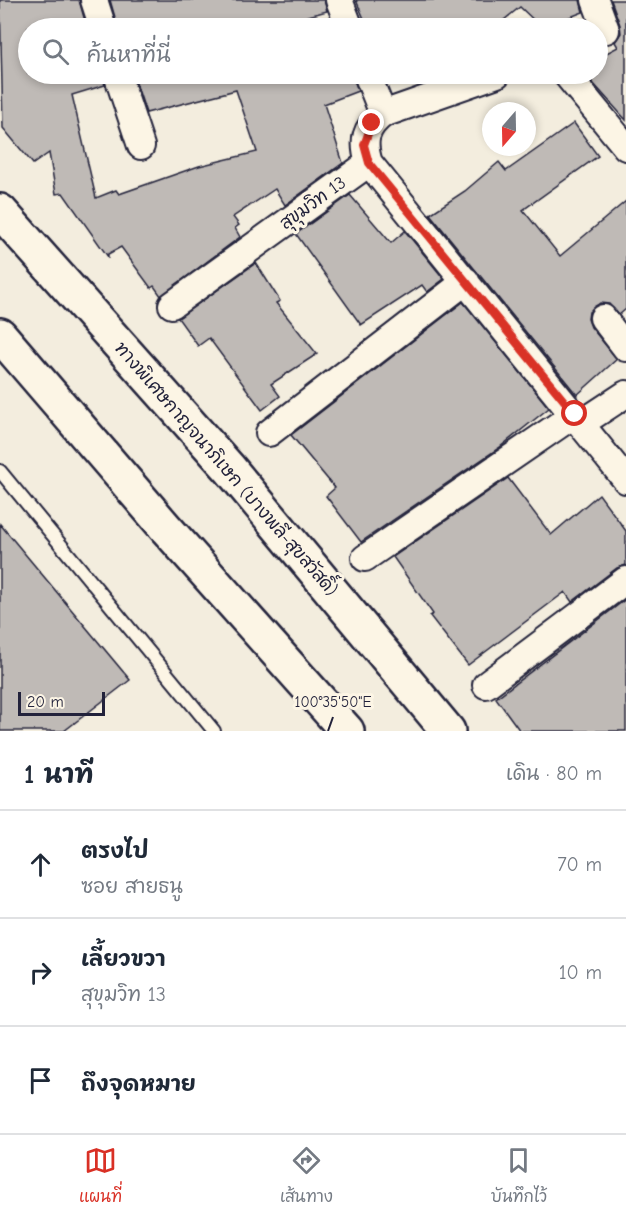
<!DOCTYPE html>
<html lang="th">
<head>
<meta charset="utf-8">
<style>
	body { margin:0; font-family:"Comic Neue","Playpen Sans Thai",sans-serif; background:#f6f6f7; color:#1f2937 }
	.compass { position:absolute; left:482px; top:102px; width:54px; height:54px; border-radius:50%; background:#fff; box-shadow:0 3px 9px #0003; rotate:200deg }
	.scale { position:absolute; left:18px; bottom:15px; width:87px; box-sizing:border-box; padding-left:6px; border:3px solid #22223b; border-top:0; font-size:16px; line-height:21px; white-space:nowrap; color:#22223b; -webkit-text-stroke:4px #fcf5e5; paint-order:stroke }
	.stop { position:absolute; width:18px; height:18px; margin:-14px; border:4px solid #d93025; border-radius:50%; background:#fff }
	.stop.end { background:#d93025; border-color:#fff; box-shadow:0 2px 6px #0008 }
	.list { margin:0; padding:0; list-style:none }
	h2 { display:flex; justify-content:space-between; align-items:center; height:78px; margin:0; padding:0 24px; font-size:26px }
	h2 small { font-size:20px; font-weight:400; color:#747a83 }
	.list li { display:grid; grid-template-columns:39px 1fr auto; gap:18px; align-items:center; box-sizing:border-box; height:108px; padding:0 24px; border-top:2px solid #e0e1e3 }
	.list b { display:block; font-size:22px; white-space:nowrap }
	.list p { margin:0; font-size:20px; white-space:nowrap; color:#747a83 }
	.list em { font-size:20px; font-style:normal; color:#747a83 }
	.icon { flex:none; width:33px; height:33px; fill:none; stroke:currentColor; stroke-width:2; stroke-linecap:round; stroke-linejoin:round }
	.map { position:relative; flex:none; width:626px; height:731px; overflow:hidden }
	.search { position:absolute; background:#fff; box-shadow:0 3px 9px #0003; left:18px; right:18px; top:18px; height:66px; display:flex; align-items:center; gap:15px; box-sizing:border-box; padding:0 21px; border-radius:33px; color:#747a83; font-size:22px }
	.sheet { height:402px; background:#fff }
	nav { display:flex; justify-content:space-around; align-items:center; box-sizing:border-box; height:84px; border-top:2px solid #e0e1e3; background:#fff; font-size:16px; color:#747a83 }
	nav a { display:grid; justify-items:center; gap:3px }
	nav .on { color:#d93025 }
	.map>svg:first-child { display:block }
	.building { fill:#bfbab6; stroke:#22223b; stroke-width:1.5 }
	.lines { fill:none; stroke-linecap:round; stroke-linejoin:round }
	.lane-casing { stroke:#22223b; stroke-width:16 }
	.street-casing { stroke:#22223b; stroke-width:30 }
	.highway-casing { stroke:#22223b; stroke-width:38 }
	.lane { stroke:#fcf5e5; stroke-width:12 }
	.street { stroke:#fcf5e5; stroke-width:26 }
	.highway { stroke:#fcf5e5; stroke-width:33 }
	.route { stroke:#d93025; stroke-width:8 }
	.ticks { fill:none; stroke:#22223b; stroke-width:2 }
	.labels { text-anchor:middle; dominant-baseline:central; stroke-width:6; stroke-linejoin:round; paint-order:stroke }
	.street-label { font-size:18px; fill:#22223b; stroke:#fcf5e5 }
	.ticks-label { font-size:15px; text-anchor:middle; fill:#22223b; stroke:#fcf5e5; stroke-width:6; stroke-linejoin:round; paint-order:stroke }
</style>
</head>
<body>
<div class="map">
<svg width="626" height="731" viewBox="0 0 626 731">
	<rect width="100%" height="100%" fill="#f3edde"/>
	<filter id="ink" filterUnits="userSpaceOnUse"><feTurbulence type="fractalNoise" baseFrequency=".0167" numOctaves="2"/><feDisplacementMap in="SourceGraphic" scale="12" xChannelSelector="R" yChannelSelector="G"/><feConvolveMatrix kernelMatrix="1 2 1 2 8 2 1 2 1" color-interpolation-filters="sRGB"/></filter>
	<g filter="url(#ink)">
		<!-- building -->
		<path class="building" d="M0 0H79L87 28H28V74H102L105 85 72 95 96 198 116 190 119 194 199 166 257 152 236 90 146 113 133 74H352L358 91 324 104 343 163 285 205 275 189 233 217 239 225 235 228 240 237 161 296 154 286 151 288 121 247 108 254V257L63 193 56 194 49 153 33 164 3 128Z
			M110 0H324L327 11 264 28H118Z
			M356 0H580L583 12 542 28 520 7 494 28H368Z
			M611 0H626V120L585 74H597V58L618 47 615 42 621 33 620 25Z
			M574 123 598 156 523 210 560 256 626 201V309L619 315 609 304 600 303 589 312 588 319 591 327 617 359 577 395 430 214 465 191 499 162 506 171Z
			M350 195 391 243 405 231 444 279 427 292 422 285 361 325 296 234Z
			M256 263 280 301 276 303 317 354 271 384 280 396 262 410 209 338 198 346 178 318Z
			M463 302 549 408 500 447 361 542 326 496 335 488 291 435Z
			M508 478 551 535 599 494 626 531V565L617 568 572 602 565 592 468 665 430 616 433 614 393 557Z
			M0 524 130 680 64 731H0Z
			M626 599V731H520L496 698Z"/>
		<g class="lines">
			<defs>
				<path id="lane" d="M0 471 214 731"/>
				<path id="street" d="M94 0 103 28
					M339 0 350 28
					M595 0 606 30
					M117 74 141 146
					M367 74 383 114
					M497 74 383 114C365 128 362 141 369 163L626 480
					M566 74 626 147
					M172 305 369 163
					M603 318 626 348
					M582 423 626 394
					M269 433 466 281
					M365 558 575 414
					M486 685 626 580"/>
				<path id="highway" d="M0 211 230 469 448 731
					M0 335 165 527 347 731"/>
			</defs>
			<!-- lane casing -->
			<use href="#lane" class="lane-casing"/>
			<!-- street casing -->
			<use href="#street" class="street-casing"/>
			<!-- highway casing -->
			<use href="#highway" class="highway-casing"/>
			<!-- lane -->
			<use href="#lane" class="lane"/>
			<!-- street -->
			<use href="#street" class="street"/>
			<!-- highway -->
			<use href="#highway" class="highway"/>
		</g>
	</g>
	<g class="lines" filter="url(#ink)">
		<!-- route -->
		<path class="route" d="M372 123 364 145 369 163 575 414"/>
	</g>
	<!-- ticks -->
	<path class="ticks" d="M328 731 333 717"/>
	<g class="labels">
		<!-- street labels -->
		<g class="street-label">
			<text transform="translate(313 203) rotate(-36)">สุขุมวิท 13</text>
			<text transform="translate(226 469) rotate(49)">ทางพิเศษกาญจนาภิเษก (บางพลี-สุขสวัสดิ์)</text>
		</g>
	</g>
	<g class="ticks-label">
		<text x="333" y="707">100°35'50"E</text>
	</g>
</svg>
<svg class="compass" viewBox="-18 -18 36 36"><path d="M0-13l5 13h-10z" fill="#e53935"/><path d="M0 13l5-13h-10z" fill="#747a83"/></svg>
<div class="scale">20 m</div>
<div class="stop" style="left:575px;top:414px"></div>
<div class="stop end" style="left:372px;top:123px"></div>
<div class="search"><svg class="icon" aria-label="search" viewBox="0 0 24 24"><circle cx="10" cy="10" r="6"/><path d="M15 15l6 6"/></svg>ค้นหาที่นี่</div>
</div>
<section class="sheet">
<h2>1 นาที<small>เดิน · 80 m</small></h2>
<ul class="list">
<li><svg class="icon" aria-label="ahead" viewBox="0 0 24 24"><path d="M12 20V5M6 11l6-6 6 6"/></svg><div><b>ตรงไป</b><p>ซอย สายธนู</p></div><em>70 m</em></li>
<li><svg class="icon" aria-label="right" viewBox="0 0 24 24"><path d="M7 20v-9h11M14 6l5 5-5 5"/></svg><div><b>เลี้ยวขวา</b><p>สุขุมวิท 13</p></div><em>10 m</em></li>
<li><svg class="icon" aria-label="arrive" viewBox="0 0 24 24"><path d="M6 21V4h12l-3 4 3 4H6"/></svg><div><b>ถึงจุดหมาย</b></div></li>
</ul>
</section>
<nav>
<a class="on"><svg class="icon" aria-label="map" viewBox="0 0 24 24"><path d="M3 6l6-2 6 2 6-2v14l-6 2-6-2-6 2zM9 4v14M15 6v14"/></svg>แผนที่</a>
<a><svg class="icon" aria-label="directions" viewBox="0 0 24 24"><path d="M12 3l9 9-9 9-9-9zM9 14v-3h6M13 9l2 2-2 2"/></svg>เส้นทาง</a>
<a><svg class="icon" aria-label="saved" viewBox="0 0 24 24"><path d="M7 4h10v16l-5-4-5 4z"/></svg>บันทึกไว้</a>
</nav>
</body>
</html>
